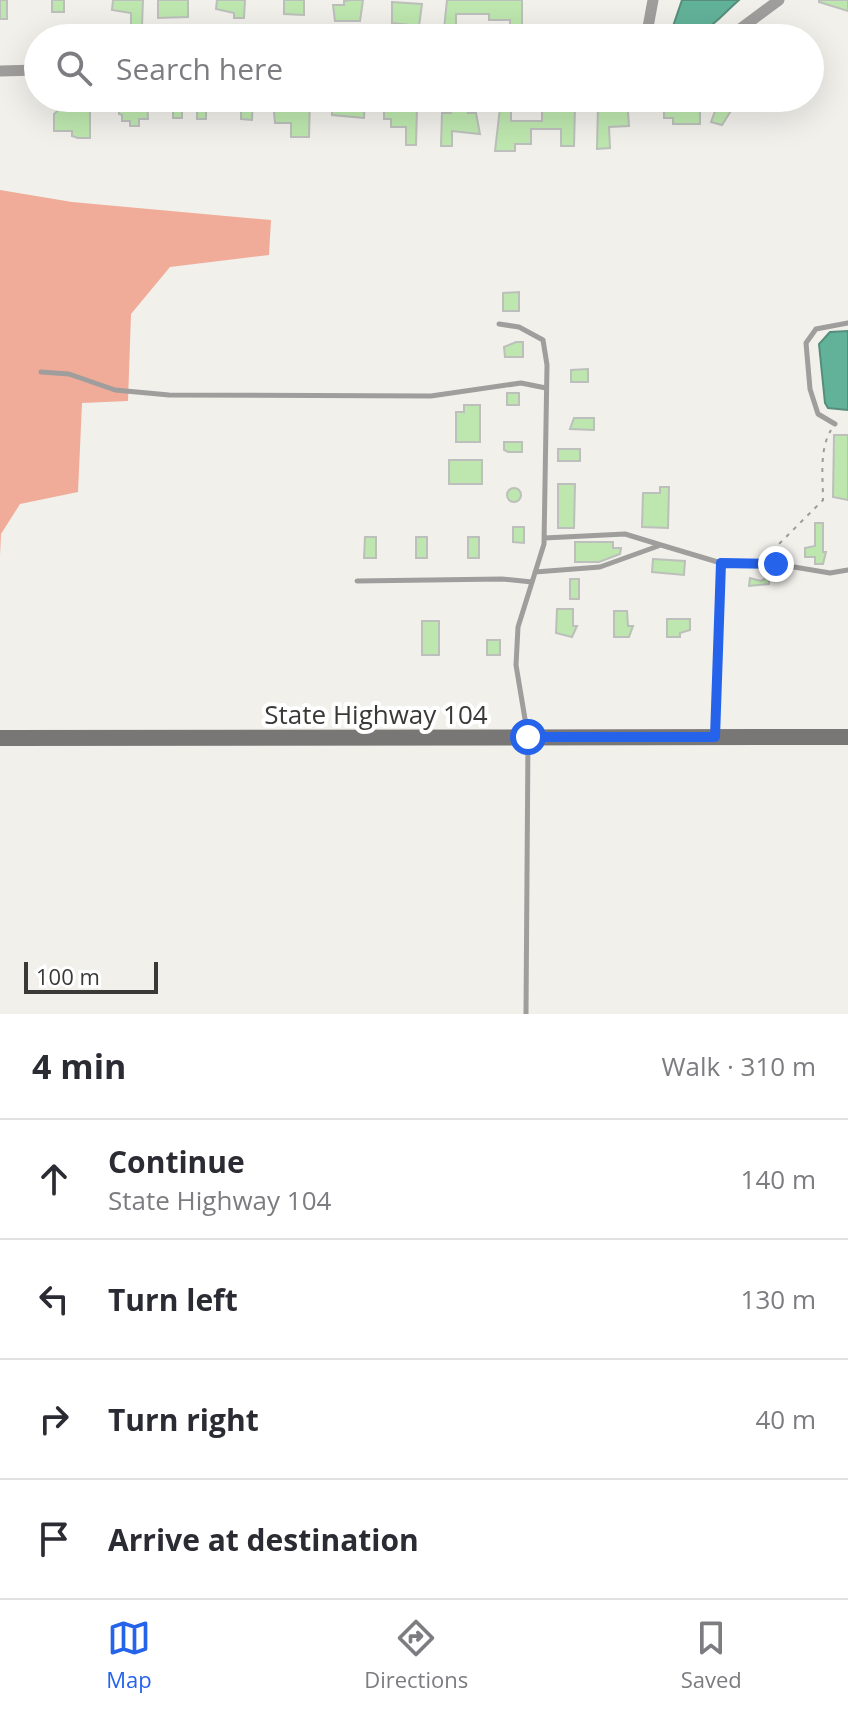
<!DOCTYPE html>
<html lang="en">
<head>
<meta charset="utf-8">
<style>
	body { margin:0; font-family:"Open Sans",sans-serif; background:#f7f7f7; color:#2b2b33 }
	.scale { position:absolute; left:24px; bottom:20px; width:134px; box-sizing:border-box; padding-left:8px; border:4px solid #393937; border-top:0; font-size:22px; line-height:28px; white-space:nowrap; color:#393937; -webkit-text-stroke:6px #fff; paint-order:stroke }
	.stop { position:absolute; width:24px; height:24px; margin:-18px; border:6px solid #2563eb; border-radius:50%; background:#fff }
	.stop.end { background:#2563eb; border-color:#fff; box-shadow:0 2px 8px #0008 }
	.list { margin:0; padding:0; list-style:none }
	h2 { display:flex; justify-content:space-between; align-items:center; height:104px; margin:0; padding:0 32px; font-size:34px }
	h2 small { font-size:26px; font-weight:400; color:#7c7c81 }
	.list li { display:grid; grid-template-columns:52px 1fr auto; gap:24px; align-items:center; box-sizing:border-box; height:120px; padding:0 32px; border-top:2px solid #e1e1e2 }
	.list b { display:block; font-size:30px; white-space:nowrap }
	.list p { margin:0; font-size:26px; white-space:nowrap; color:#7c7c81 }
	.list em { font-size:26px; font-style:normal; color:#7c7c81 }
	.icon { flex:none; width:44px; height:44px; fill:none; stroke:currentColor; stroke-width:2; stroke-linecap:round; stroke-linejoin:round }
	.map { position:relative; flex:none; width:848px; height:1014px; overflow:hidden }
	.search { position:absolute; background:#fff; box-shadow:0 8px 32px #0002; left:24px; right:24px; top:24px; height:88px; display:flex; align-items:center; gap:20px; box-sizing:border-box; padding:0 28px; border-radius:44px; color:#7c7c81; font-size:30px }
	.sheet { height:584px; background:#fff }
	nav { display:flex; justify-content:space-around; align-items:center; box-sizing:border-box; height:112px; border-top:2px solid #e1e1e2; background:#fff; font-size:22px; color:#7c7c81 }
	nav a { display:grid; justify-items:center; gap:4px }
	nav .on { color:#2563eb }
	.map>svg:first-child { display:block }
	.green { fill:#f0ac99 }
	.water { fill:#62b299; stroke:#568e7c; stroke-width:2 }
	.building { fill:#bde7ae; stroke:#bcbfbb; stroke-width:2 }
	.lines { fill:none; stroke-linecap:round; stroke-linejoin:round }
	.path { stroke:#9d9c99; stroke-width:2; stroke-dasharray:4 6; stroke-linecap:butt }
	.lane { stroke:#a09e9c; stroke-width:5 }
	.street { stroke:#a09e9c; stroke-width:11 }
	.secondary { stroke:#797775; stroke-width:16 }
	.route { stroke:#2563eb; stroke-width:10 }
	.labels { text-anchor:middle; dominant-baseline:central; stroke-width:8; stroke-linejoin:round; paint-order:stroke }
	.street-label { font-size:26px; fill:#393937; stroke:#fff }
</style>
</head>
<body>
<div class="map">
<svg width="848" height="1014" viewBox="0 0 848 1014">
	<rect width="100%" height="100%" fill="#f1f0eb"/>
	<!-- green -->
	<path class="green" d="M0 190 72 202 271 220 269 255 170 267 131 314 128 401 82 403 78 492 20 504 1 534 0 556Z"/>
	<!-- water -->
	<path class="water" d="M682 0H739C712 24 707 38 669 38Z
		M848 331V410L828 408 825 403 819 344 830 332Z"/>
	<!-- building -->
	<path class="building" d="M0 0H7V19H0Z
		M52 0H64V12H52Z
		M113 0H143L142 25H131V13L112 10Z
		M158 0H188V17L158 18Z
		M217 0H245L244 18H234V13L216 9Z
		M284 0H304V15L284 14Z
		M351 0H363L360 21H335L333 5H344V1Z
		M447 0H522V30H510V20H489V14H456V29H444Z
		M819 0H848V11L819 2Z
		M392 2 422 4 419 26 392 23Z
		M137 98H147L148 119H139V126H130V121H122V115L119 114V101H137Z
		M173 98H206V119H197V111H182V118H173Z
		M230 98H253L252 120 241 119V108H230Z
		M310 98 309 137H291V123H275L273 100Z
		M332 98H365L364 118 332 115Z
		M627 98 629 126 609 127 610 148 597 149 598 104Z
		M720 98H748V106H734L722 125 711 122Z
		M408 101V106L417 108 416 145H406V127H391V119H384V105Z
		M664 103H674V107H700V124H673V118H664Z
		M567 104 575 106 574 146H561V129H531V144H515V151H495L500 108H511V121H542V105Z
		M90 106V138H78L72 136V131H54V114L61 108Z
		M451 107H468V113H476L480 134 452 131V146H441L442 113H451Z
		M519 292V311H503V293Z
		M516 342H523V357H505L504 347Z
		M588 369V382H571V370Z
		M507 393H519V405H507Z
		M464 405H480V442H456V412H464Z
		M574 418H594V430L570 429Z
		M834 435H848V500L833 497Z
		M504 442H522V452H508L504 450Z
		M558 449H580V461H558Z
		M449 460H482V484H449Z
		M558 484H575L574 528H558Z
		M660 487H669L668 528 642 527 643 493H660Z
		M507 495a7 7 0 1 1 14 0a7 7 0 1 1-14 0Z
		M815 523H823V552H826L823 564H815V557H805V548L815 546Z
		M513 527H524V543L513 542Z
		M365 537H376V558H364Z
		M416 537H427V558H416Z
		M468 537H479V558H468Z
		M575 542H613V548H621L620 554 599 562H575Z
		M653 559 685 561 684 575 652 572Z
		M769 576V584L749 586 750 578 761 581Z
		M570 579H579V599H570Z
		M557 609H573V626H577L572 637 556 633Z
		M614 611H627L628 626H633L629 637H614Z
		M667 619H690V630L680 633V637H667Z
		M422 621H439V655H422Z
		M487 640H500V655H487Z"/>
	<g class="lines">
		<!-- path -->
		<path class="path" d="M765 558 823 500C823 477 819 450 831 430"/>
		<!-- lane -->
		<path class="lane" d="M499 324 519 327 543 340 547 365 544 544 518 627 516 665 528 737 526 1014
			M41 372 69 374 115 390 169 395 431 396 521 383 546 388
			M835 424 818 414 810 389 806 343 816 329 848 323
			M544 538 625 534 661 545
			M535 572 600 567 661 545 721 563 776 564 830 573 848 570
			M357 581 502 579 532 582
			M715 733 721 563"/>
		<!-- street -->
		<path class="street" d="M646 38 653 0
			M728 38 779 0
			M0 71 38 70"/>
		<!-- secondary -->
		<path class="secondary" d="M0 738 848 737"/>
	</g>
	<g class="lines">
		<!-- route -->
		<path class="route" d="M528 737H715L721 563 776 564"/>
	</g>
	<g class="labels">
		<!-- street labels -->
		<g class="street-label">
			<text x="376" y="714">State Highway 104</text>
		</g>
	</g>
</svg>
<div class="scale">100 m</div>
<div class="stop" style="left:528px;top:737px"></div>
<div class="stop end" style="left:776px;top:564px"></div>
<div class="search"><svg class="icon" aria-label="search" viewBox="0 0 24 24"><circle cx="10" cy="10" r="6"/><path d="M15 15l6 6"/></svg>Search here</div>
</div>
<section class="sheet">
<h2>4 min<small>Walk · 310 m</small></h2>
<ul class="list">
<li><svg class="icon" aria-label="ahead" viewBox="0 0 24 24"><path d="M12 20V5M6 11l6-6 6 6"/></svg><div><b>Continue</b><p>State Highway 104</p></div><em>140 m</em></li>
<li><svg class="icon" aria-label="left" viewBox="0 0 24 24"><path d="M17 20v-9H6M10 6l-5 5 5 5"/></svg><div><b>Turn left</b></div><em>130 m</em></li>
<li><svg class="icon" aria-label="right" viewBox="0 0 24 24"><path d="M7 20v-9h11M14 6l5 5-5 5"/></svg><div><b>Turn right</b></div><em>40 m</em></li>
<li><svg class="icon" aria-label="arrive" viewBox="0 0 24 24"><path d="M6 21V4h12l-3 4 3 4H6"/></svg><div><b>Arrive at destination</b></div></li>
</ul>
</section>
<nav>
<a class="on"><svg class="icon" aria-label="map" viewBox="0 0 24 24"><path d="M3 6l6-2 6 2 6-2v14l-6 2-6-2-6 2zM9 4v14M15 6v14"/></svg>Map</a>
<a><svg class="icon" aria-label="directions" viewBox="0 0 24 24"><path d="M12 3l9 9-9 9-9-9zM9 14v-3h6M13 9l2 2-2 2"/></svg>Directions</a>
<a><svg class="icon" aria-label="saved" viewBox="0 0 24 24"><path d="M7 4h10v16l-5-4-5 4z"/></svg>Saved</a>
</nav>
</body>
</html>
